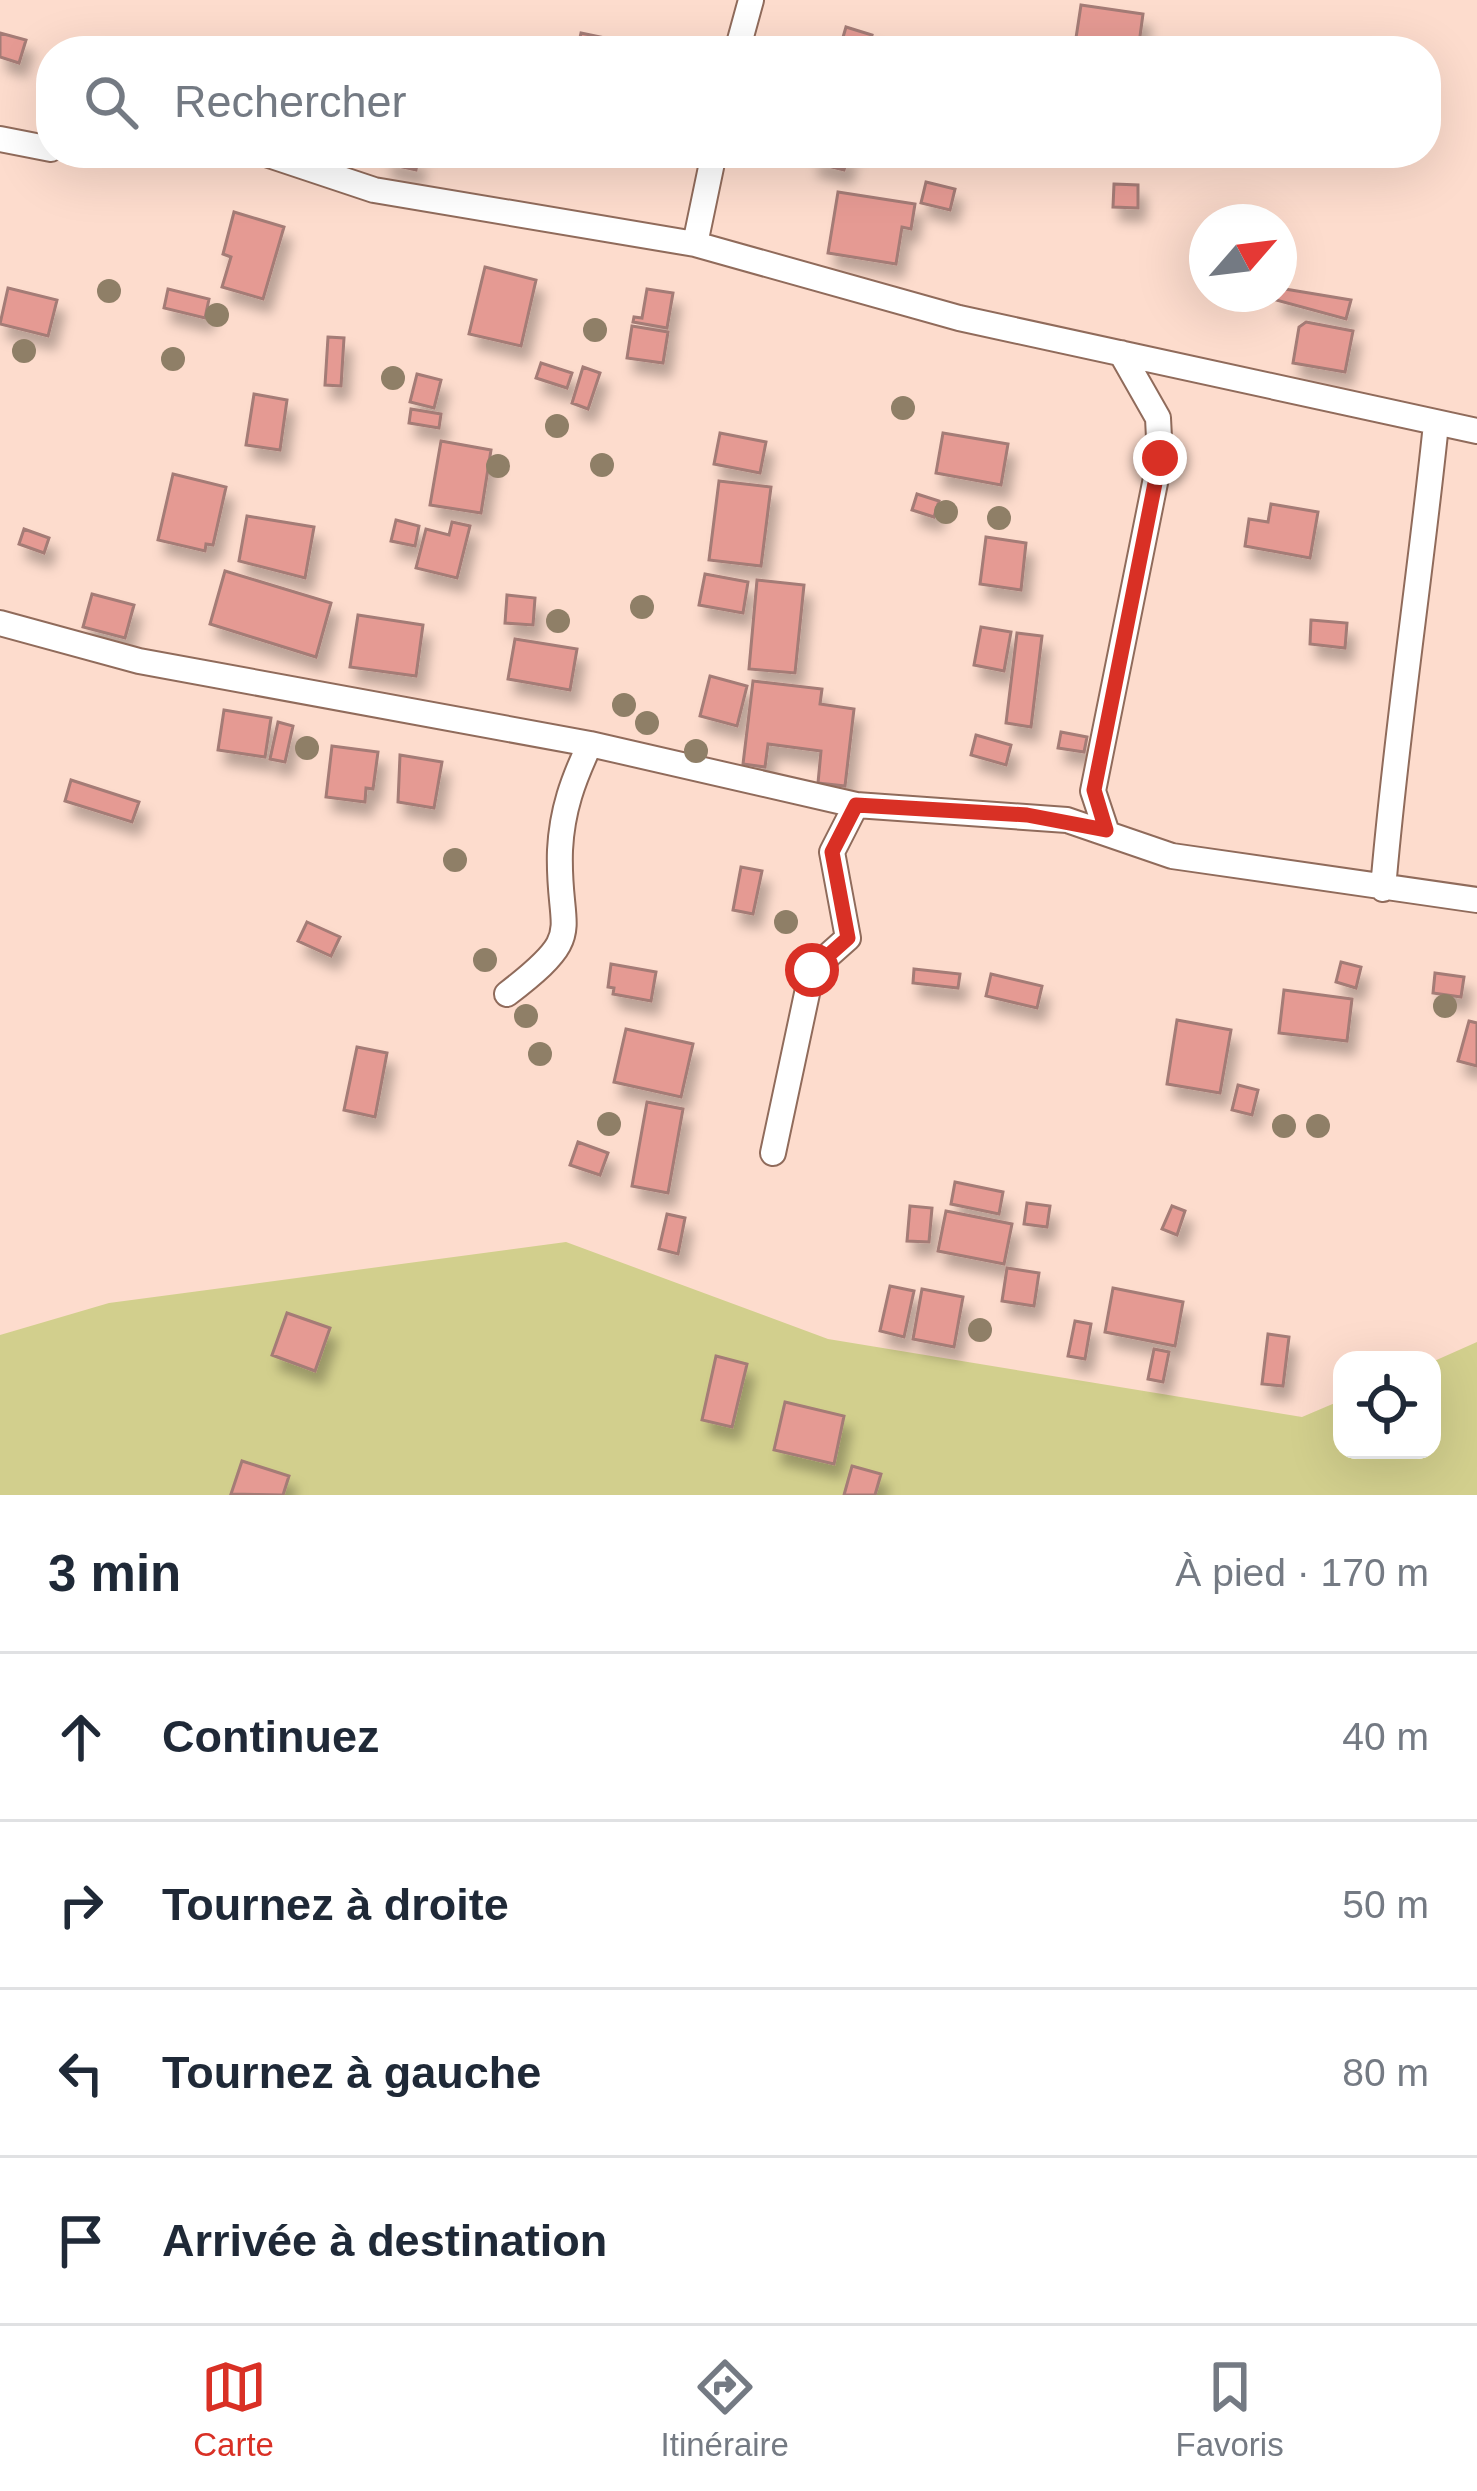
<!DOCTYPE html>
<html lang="fr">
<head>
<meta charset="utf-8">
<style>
	body { margin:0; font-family:Helvetica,sans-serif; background:#f6f6f7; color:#1f2937 }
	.controls { position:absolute; right:36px; bottom:36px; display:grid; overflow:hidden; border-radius:24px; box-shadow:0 12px 48px #0002 }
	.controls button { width:108px; height:108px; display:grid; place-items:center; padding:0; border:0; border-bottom:3px solid #e0e1e3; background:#fff; color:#1f2937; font:60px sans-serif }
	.compass { position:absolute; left:1189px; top:204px; width:108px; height:108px; border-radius:50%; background:#fff; box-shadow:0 12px 48px #0002; rotate:62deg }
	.stop { position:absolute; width:36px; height:36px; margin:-27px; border:9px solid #d93025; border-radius:50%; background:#fff }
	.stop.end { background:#d93025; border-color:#fff; box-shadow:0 3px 12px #0008 }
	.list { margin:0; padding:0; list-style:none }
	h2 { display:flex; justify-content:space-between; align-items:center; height:156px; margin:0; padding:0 48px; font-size:51px }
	h2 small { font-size:39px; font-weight:400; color:#747a83 }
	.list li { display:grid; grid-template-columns:78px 1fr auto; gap:36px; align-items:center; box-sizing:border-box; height:168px; padding:0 48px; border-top:3px solid #e0e1e3 }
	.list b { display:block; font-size:45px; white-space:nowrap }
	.list em { font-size:39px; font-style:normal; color:#747a83 }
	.icon { flex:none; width:66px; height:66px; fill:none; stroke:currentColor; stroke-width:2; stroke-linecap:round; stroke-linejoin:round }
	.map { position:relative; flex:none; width:1477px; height:1495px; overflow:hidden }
	.search { position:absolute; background:#fff; box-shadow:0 12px 48px #0002; left:36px; right:36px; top:36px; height:132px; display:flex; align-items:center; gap:30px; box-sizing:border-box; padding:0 42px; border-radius:48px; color:#747a83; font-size:45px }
	.sheet { height:828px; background:#fff }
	nav { display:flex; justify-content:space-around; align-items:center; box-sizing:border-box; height:168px; border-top:3px solid #e0e1e3; background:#fff; font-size:33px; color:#747a83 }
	nav a { display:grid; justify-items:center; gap:6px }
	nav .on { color:#d93025 }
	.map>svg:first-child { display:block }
	.green { fill:#d2cf8d }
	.building { fill:#e59a93; stroke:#a47b76; stroke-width:3; filter:url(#shadow) }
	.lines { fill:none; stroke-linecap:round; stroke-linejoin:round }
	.street-casing { stroke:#906b5b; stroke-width:28 }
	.street { stroke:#fff; stroke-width:24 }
	.tree { fill:#8f7f67 }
	.route { stroke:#d93025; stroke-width:15 }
</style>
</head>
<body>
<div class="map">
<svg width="1477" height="1495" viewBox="0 0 1477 1495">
	<defs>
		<filter id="shadow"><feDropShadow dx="7" dy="13" stdDeviation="6" flood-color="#0004"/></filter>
	</defs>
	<rect width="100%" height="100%" fill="#fddccd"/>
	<!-- green -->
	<path class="green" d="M566 1242 828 1339 1302 1417 1342 1400V1450H1432V1362L1477 1342V1495H0V1335L109 1303Z"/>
	<!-- building -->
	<path class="building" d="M1081 5 1143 14 1138 51H1074Z
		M846 27 872 35 867 51H839Z
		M0 33 26 40 19 63 0 57Z
		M581 33 619 41 617 51H577Z
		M387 153 418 158 416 170 385 163Z
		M814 153H849L844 170 811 162Z
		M926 182 955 189 950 210 921 203Z
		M1114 184 1138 185V208L1113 207Z
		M838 192 915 204 911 229 902 227 896 264 828 253Z
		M234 212 284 227 263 299 222 287 231 257 223 254Z
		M485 267 536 280 521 346 469 334Z
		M8 288 57 300 48 336 0 324Z
		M1279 288 1351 300 1346 319 1276 300Z
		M168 289 209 299 205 318 164 308Z
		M647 289 673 293 667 328 633 322 634 317 642 318Z
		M1306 322 1353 331 1345 372 1293 363 1299 327Z
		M632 326 668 332 663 363 627 358Z
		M328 337 344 338 341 386 325 385Z
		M541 363 572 373 567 388 536 378Z
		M583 367 600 373 588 409 572 403Z
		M417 374 441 380 434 408 410 402Z
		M254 394 287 400 280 450 246 445Z
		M411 409 441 414 439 428 409 423Z
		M720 433 766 442 760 473 714 464Z
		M943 433 1008 444 1001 485 936 473Z
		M441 441 491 450 481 513 430 505Z
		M173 474 226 487 213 545 206 544 205 551 158 540Z
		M719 481 771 487 761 566 709 560Z
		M917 494 939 501 934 517 912 510Z
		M1271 504 1318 512 1310 558 1245 546 1249 519 1268 522Z
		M247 516 314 527 305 578 239 561Z
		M396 520 419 526 415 546 391 541Z
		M452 522 470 526 457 578 416 568 426 529 449 535Z
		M24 529 49 538 44 553 19 544Z
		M986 537 1026 543 1021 590 980 584Z
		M225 571 331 603 316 657 210 624Z
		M705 574 748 582 743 613 699 605Z
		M757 580 804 585 795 673 749 669Z
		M92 594 134 605 125 638 83 627Z
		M507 595 535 598 533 625 505 623Z
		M358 615 423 625 416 676 350 667Z
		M1311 620 1347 623 1345 648 1310 644Z
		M981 627 1011 632 1004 671 974 665Z
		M1017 633 1042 636 1031 727 1006 723Z
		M515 639 577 649 570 690 508 679Z
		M710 676 747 686 737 726 700 716Z
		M753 681 822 689 820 704 854 709 845 786 818 783 821 751 768 744 765 767 743 764Z
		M224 710 271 718 265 757 218 750Z
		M278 722 293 726 285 762 270 759Z
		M1061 732 1087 737 1084 752 1058 748Z
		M976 735 1011 745 1006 765 971 755Z
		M332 746 378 752 373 789 366 788 365 802 326 797Z
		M400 755 442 762 434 808 398 802Z
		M71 780 139 802 132 822 65 801Z
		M741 867 762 871 753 914 733 910Z
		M307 922 340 937 331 956 298 941Z
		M1341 962 1361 967 1356 988 1336 982Z
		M611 964 656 972 651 1001 613 994 614 988 608 987Z
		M914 969 960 974 958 988 913 983Z
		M1435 973 1464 977 1461 997 1433 993Z
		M991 974 1042 986 1037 1008 986 996Z
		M1284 990 1352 999 1347 1041 1279 1033Z
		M1177 1020 1231 1030 1220 1093 1167 1084Z
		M1469 1021 1477 1023V1066L1458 1061Z
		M626 1029 693 1044 681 1097 614 1082Z
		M357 1047 387 1053 375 1117 344 1110Z
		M1238 1085 1258 1090 1252 1115 1232 1110Z
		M647 1102 683 1109 668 1193 632 1186Z
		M578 1142 608 1153 600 1175 570 1165Z
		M955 1182 1003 1192 999 1214 951 1204Z
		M1027 1203 1050 1206 1047 1227 1024 1224Z
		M910 1206 932 1208 929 1242 907 1241Z
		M1172 1206 1185 1211 1177 1235 1162 1229Z
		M946 1211 1012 1224 1004 1264 938 1251Z
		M667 1214 685 1218 678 1254 659 1249Z
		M1007 1268 1039 1273 1034 1306 1002 1301Z
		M890 1286 914 1291 904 1337 880 1331Z
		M1113 1288 1183 1302 1175 1346 1105 1332Z
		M922 1289 963 1297 954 1347 913 1339Z
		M287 1313 330 1328 315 1371 272 1355Z
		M1075 1321 1091 1324 1085 1359 1068 1356Z
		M1268 1334 1289 1337 1283 1386 1262 1384Z
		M1154 1349 1169 1352 1163 1382 1148 1379Z
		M716 1356 747 1364 732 1427 702 1420Z
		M785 1402 844 1416 834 1464 774 1450Z
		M242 1461 289 1476 283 1495 231 1494Z
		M852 1466 881 1474 875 1495H844Z"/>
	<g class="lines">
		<defs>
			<path id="street" d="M737 51 751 0
				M0 139 51 149
				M263 153 374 190 695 244 959 318 1477 431
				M695 244 714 153
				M0 623 139 661 590 744 856 805 1067 820 1172 856 1477 900
				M1106 830 1093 791 1160 458 1158 418 1121 353
				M1383 889C1396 733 1420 579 1436 424
				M507 994C589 931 557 936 560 850 562 810 573 780 590 744
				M773 1153 812 970 848 938 832 852 856 805"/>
		</defs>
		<!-- street casing -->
		<use href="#street" class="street-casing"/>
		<!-- street -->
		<use href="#street" class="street"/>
	</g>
	<!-- trees -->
	<g class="tree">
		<circle cx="109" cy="291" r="12"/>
		<circle cx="217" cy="315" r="12"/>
		<circle cx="595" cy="330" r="12"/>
		<circle cx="24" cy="351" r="12"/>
		<circle cx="173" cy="359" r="12"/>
		<circle cx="393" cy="378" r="12"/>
		<circle cx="903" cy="408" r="12"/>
		<circle cx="557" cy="426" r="12"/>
		<circle cx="602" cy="465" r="12"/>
		<circle cx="498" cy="466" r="12"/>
		<circle cx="946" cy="512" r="12"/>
		<circle cx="999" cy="518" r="12"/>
		<circle cx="642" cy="607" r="12"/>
		<circle cx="558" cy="621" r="12"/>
		<circle cx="624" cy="705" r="12"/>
		<circle cx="647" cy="723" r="12"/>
		<circle cx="307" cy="748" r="12"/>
		<circle cx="696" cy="751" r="12"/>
		<circle cx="455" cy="860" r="12"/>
		<circle cx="786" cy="922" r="12"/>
		<circle cx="485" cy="960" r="12"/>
		<circle cx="1445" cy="1006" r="12"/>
		<circle cx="526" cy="1016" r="12"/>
		<circle cx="540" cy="1054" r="12"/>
		<circle cx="609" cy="1124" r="12"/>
		<circle cx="1284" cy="1126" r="12"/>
		<circle cx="1318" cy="1126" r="12"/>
		<circle cx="980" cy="1330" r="12"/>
	</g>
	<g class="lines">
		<!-- route -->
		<path class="route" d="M812 970 848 938 832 852 856 805 1027 815 1106 830 1094 790 1160 458"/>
	</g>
</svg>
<div class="controls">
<button><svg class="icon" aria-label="locate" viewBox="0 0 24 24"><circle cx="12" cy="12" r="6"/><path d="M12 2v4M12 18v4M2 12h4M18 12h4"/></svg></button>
</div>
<svg class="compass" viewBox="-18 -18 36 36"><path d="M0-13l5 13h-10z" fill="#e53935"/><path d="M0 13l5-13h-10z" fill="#747a83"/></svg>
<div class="stop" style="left:812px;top:970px"></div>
<div class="stop end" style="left:1160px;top:458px"></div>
<div class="search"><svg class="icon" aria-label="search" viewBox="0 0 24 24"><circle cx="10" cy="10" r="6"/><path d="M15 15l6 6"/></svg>Rechercher</div>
</div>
<section class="sheet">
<h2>3 min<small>À pied · 170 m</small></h2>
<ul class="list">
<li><svg class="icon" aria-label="ahead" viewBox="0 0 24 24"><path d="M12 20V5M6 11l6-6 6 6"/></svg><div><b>Continuez</b></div><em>40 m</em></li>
<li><svg class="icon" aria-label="right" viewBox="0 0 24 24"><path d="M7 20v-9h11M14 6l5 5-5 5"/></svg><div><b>Tournez à droite</b></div><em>50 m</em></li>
<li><svg class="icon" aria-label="left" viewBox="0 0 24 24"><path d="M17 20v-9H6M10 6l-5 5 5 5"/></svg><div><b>Tournez à gauche</b></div><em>80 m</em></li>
<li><svg class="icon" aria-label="arrive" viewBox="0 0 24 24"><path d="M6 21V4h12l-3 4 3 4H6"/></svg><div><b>Arrivée à destination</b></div></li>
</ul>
</section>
<nav>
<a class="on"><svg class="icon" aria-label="map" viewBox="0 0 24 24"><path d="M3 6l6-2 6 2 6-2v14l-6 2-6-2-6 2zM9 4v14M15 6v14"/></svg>Carte</a>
<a><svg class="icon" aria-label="directions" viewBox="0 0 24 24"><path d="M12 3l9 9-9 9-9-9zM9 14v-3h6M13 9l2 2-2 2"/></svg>Itinéraire</a>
<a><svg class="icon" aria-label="saved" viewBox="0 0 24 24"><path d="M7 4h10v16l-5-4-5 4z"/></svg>Favoris</a>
</nav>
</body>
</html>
